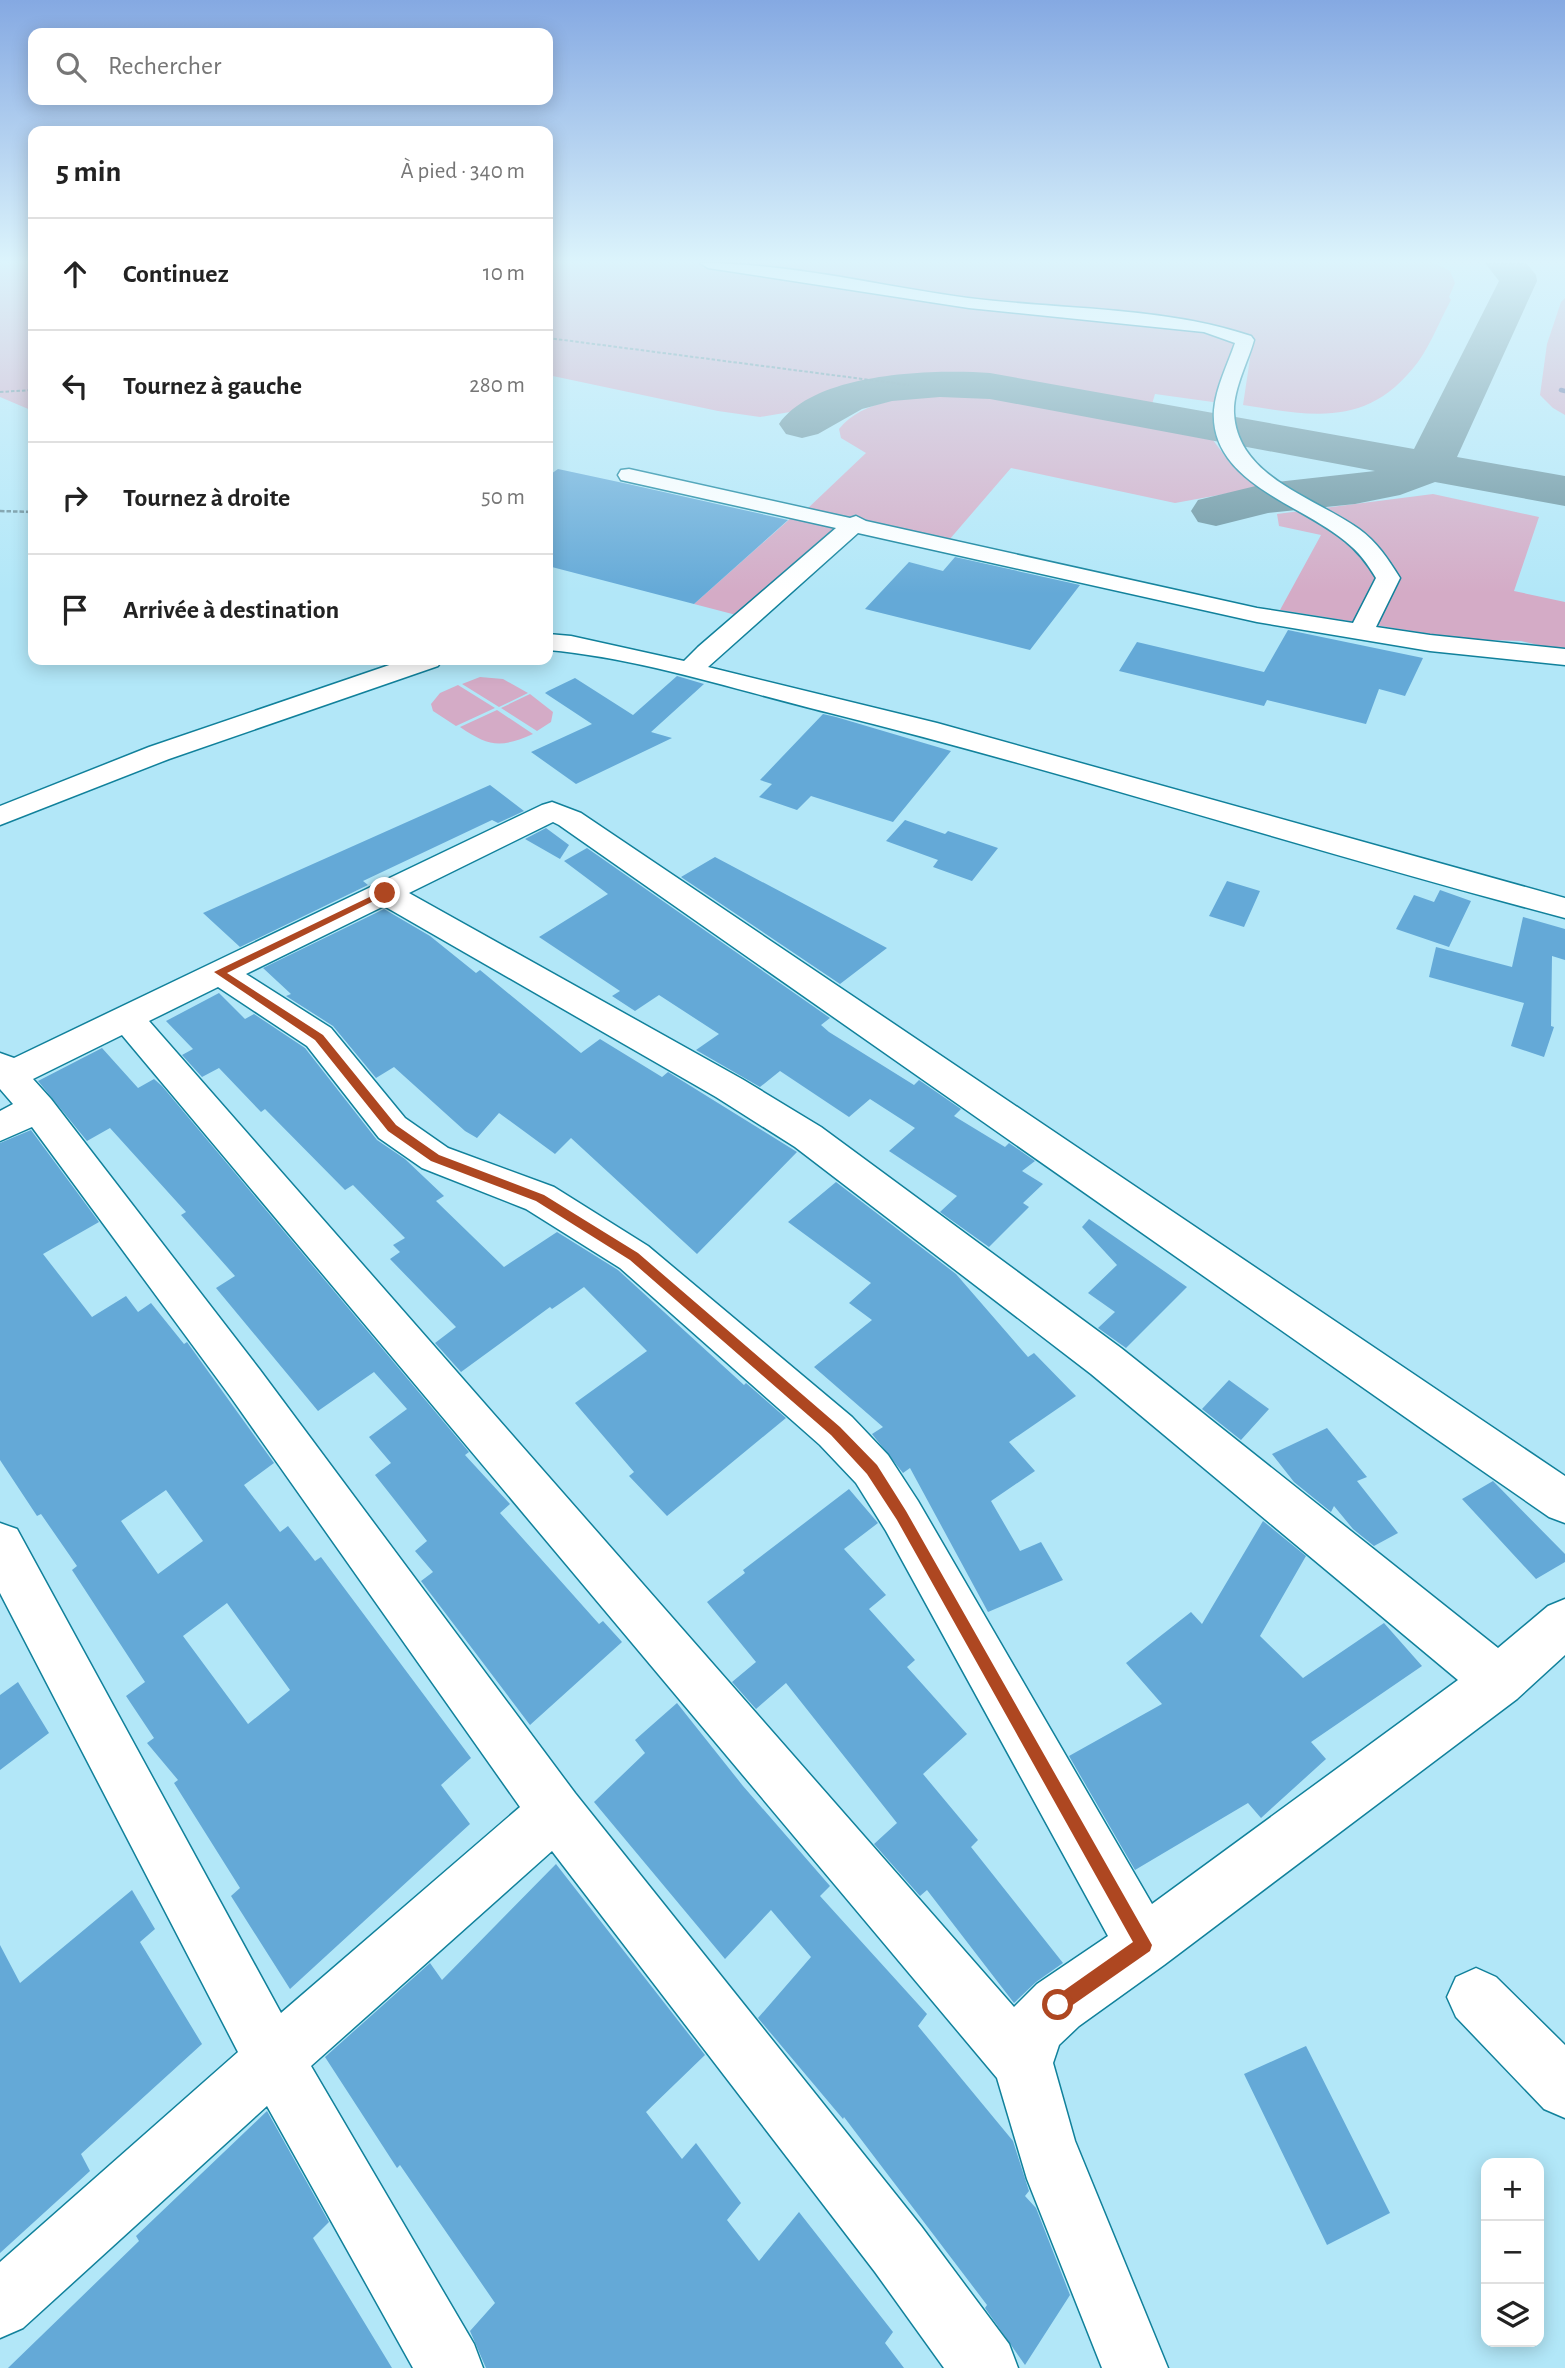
<!DOCTYPE html>
<html lang="fr">
<head>
<meta charset="utf-8">
<style>
	body { margin:0; font-family:"Alegreya Sans",sans-serif; background:#f2f2f2; color:#222 }
	.controls { position:absolute; right:21px; bottom:21px; display:grid; overflow:hidden; border-radius:14px; box-shadow:0 4px 18px #0003 }
	.controls button { width:63px; height:63px; display:grid; place-items:center; padding:0; border:0; border-bottom:2px solid #e0e0e0; background:#fff; color:#222; font:35px sans-serif }
	.stop { position:absolute; width:21px; height:21px; margin:-16px; border:5px solid #ae4721; border-radius:50%; background:#fff }
	.stop.end { background:#ae4721; border-color:#fff; box-shadow:0 2px 7px #0008 }
	.list { margin:0; padding:0; list-style:none }
	h2 { display:flex; justify-content:space-between; align-items:center; height:91px; margin:0; padding:0 28px; font-size:30px }
	h2 small { font-size:23px; font-weight:400; color:#767676 }
	.list li { display:grid; grid-template-columns:46px 1fr auto; gap:21px; align-items:center; box-sizing:border-box; height:112px; padding:0 28px; border-top:2px solid #e0e0e0 }
	.list b { display:block; font-size:26px; white-space:nowrap }
	.list em { font-size:23px; font-style:normal; color:#767676 }
	.icon { flex:none; width:38px; height:38px; fill:none; stroke:currentColor; stroke-width:2; stroke-linecap:round; stroke-linejoin:round }
	.map { position:relative; flex:none; width:1565px; height:2368px; overflow:hidden }
	.search { position:absolute; background:#fff; box-shadow:0 4px 18px #0003; left:28px; top:28px; width:525px; height:77px; display:flex; align-items:center; gap:18px; box-sizing:border-box; padding:0 24px; border-radius:14px; color:#767676; font-size:26px }
	.panel { position:absolute; background:#fff; box-shadow:0 4px 18px #0003; left:28px; top:126px; width:525px; height:539px; border-radius:14px }
	.map>svg:first-child { display:block }
	.green { fill:#d4abc6 }
	.lines { fill:none; stroke-linecap:round; stroke-linejoin:round }
	.stream { stroke:#6771a0; stroke-width:4.5 }
	.taxiway { fill:#6a929e; fill-rule:evenodd }
	.building { fill:#64a9d7; fill-rule:evenodd }
	.minor-casing { stroke:#11819b; stroke-width:3 }
	.path-far1 { stroke:#698f9b; stroke-width:2; stroke-dasharray:3.5 2; stroke-linecap:butt }
	.path { stroke:#698f9b; stroke-width:2.5; stroke-dasharray:4.5 2; stroke-linecap:butt }
	.minor { fill:#fff; fill-rule:evenodd }
	.route { fill:#ae4721 }
</style>
</head>
<body>
<div class="map">
<svg width="1565" height="2368" viewBox="0 0 1565 2368">
	<rect width="100%" height="100%" fill="#b2e7f8"/>
	<!-- green -->
	<path class="green" d="M0 263H33V411L0 397Z
		M548 263H1434L1450 271 1455 283 1449 297 1451 300C1440 320 1431 344 1418 362 1368 428 1315 416 1243 405L1252 345 1234 342 1220 403 1155 394 1152 404 1024 381 952 374 885 379 851 385 823 395 790 412 760 417 718 411 548 375Z
		M1565 298V415L1553 408 1540 395 1547 344 1561 302Z
		M947 394 980 396 1213 440 1230 463 1263 487 1175 503 1011 468 949 540 806 510 866 453 841 438 839 429C863 399 911 397 947 394Z
		M1433 494 1539 517 1514 591 1565 602V651L1521 641 1462 639 1280 610 1321 535 1279 526 1277 514Z
		M792 517 834 523 836 532 740 616 694 604Z
		M480 677 503 679 528 693 499 707 462 684Z
		M458 685 495 708 456 726 433 711 431 704 440 693Z
		M530 694 553 712 551 722 537 731 501 708Z
		M497 710 533 734C501 748 489 747 460 727Z"/>
	<g class="lines">
		<!-- stream -->
		<path class="stream" d="M1561 390 1565 391"/>
		<!-- taxiway -->
		<path class="taxiway" d="M1485 263H1526L1536 275 1537 281 1457 457 1565 476V506L1435 482 1400 495 1355 504 1268 513 1216 526 1198 522 1191 511 1198 500 1268 483 1375 471 990 399 940 397 892 401 862 409 818 434 802 438 786 434 779 424C815 372 933 369 990 373L1414 449 1499 281Z"/>
	</g>
	<!-- building -->
	<path class="building" d="M558 469 628 484 788 520 694 604 548 566V476Z
		M955 557 1080 585 1030 650 865 609 909 562 943 571Z
		M1288 630 1423 658 1405 696 1379 689 1366 724 1267 700 1264 706 1119 671 1137 642 1264 672Z
		M677 676 704 684 651 732 672 738 576 784 531 752 592 724 545 693 548 691 575 678 633 715Z
		M823 714 836 717 951 751 893 822 811 796 797 810 759 797 772 784 760 780Z
		M490 785 524 811 498 823 492 820 363 881 368 885 240 947 203 913Z
		M905 820 945 834 948 831 998 848 972 881 933 867 938 860 886 841Z
		M546 828 569 845 560 859 525 839Z
		M587 848 830 1018 821 1025 829 1032 914 1085 919 1080 961 1109 954 1116 1005 1147 1009 1143 1035 1161 1022 1171 1043 1184 1023 1203 1029 1207 989 1247 940 1212 957 1196 889 1151 915 1128 870 1099 849 1117 780 1071 760 1087 696 1050 719 1034 659 995 635 1011 612 996 620 991 539 937 608 894 564 861Z
		M715 857 887 948 840 984 681 877Z
		M1227 881 1260 891 1244 927 1209 916Z
		M1440 890 1471 901 1449 947 1396 929 1414 895 1434 902Z
		M384 909 430 936 476 973 480 970 581 1053 600 1039 662 1077 668 1072 797 1152 697 1254 571 1138 555 1154 499 1113 477 1138 465 1131 394 1067 376 1078 333 1026 286 996 291 994 263 968Z
		M1523 917 1565 929V960L1552 956 1551 1026 1554 1027 1544 1057 1511 1046 1524 1003 1429 977 1436 947 1512 967Z
		M219 993 245 1019 254 1014 305 1048 377 1140 405 1159 444 1196 436 1201 504 1267 557 1232 618 1270 744 1385 746 1383 786 1418 667 1516 629 1476 634 1472 575 1403 647 1351 584 1287 552 1309 550 1307 461 1372 435 1343 456 1327 390 1259 400 1252 393 1245 405 1238 353 1185 345 1190 265 1109 261 1112 219 1068 202 1077 182 1055 193 1049 166 1021Z
		M102 1048 138 1088 154 1079 162 1086 469 1452 465 1455 510 1504 500 1513 599 1624 603 1621 622 1642 530 1725 421 1581 433 1572 415 1551 427 1541 375 1475 391 1463 369 1437 407 1409 374 1372 318 1411 216 1288 235 1276 181 1215 186 1212 110 1128 87 1141 38 1081Z
		M31 1130 99 1222 43 1254 92 1317 126 1296 138 1312 151 1303 184 1344 187 1342 274 1463 244 1485 280 1532 288 1526 315 1561 321 1557 471 1758 441 1785 470 1824 290 1989 231 1896 240 1888 174 1783 178 1780 147 1743 154 1738 126 1696 145 1682 72 1570 77 1566 41 1514 37 1516 0 1460V1143ZM166 1490 203 1541 158 1574 121 1521ZM227 1603 290 1690 248 1724 183 1636Z
		M836 1182 956 1274 1028 1357 1034 1353 1076 1396 1009 1442 1035 1471 991 1501 1020 1551 1041 1542 1063 1580 988 1612 910 1468 903 1473 872 1434 883 1427 814 1367 872 1320 849 1303 871 1283 788 1222Z
		M1089 1219 1187 1287 1126 1348 1098 1328 1115 1312 1088 1293 1117 1265 1082 1227Z
		M1229 1380 1269 1409 1241 1440 1202 1409Z
		M1327 1428 1367 1477 1357 1481 1398 1533 1374 1546 1353 1529 1334 1506 1331 1512 1294 1482 1272 1454Z
		M1493 1481 1565 1554V1562L1536 1579 1462 1499Z
		M849 1489 878 1523 844 1549 886 1595 869 1609 915 1660 907 1667 967 1734 923 1774 978 1840 971 1847 1063 1963 1036 1982 1014 2003 927 1890 920 1896 874 1844 897 1823 786 1683 756 1709 732 1682 756 1662 707 1602 745 1573 743 1570Z
		M1263 1521 1306 1556 1260 1636 1303 1678 1384 1623 1422 1666 1311 1742 1326 1759 1261 1818 1248 1803 1135 1870 1069 1756 1162 1704 1126 1663 1191 1612 1202 1624Z
		M18 1682 49 1733 0 1770V1695Z
		M677 1703 743 1786 830 1886 820 1896 927 2014 918 2026 1013 2141 1029 2191 1025 2196 1036 2208 1070 2295 1025 2365 985 2308 987 2305 844 2117 843 2119 758 2018 811 1957 771 1910 725 1959 594 1802 645 1753 635 1740Z
		M556 1864 705 2055 646 2112 682 2159 696 2143 741 2203 727 2220 759 2261 799 2212 893 2332 885 2343 904 2368H486L470 2331 495 2303 400 2165 397 2168 325 2057 430 1963 442 1980Z
		M132 1890 155 1929 140 1942 202 2044 81 2154 90 2171 0 2253V1945L20 1983Z
		M1306 2046 1390 2213 1327 2245 1244 2074Z
		M267 2111 329 2222 313 2238 392 2368H8L139 2241 136 2236Z"/>
	<g class="lines">
		<defs>
			<path id="minor" d="M700 263C790 263 879 286 968 298 1062 310 1162 306 1251 336L1254 340C1248 362 1233 389 1234 413 1237 477 1314 497 1359 529 1377 542 1388 559 1400 578L1376 627 1430 635 1565 649V665L1430 651 1257 622 858 533 708 667 937 723 1565 898V918C1318 853 1074 774 826 712 736 690 640 658 548 650V634L571 636 684 661 698 647 836 528 621 480 618 475 621 470 629 469 850 518 856 516 866 521 1257 608 1353 623 1376 578C1367 563 1359 552 1345 541 1301 504 1209 482 1214 410 1216 387 1228 364 1235 343L1204 332 969 308 708 268Z
				M404 660H442L438 666 169 759 0 825V806L149 747Z
				M552 802 581 813 1565 1476V1523L1549 1517 1425 1431 559 825 553 822 409 893 742 1079 821 1127 1121 1348 1498 1648 1548 1606 1565 1599V1655L1517 1699 1164 1965 1079 2026 1059 2045 1053 2063 1075 2141 1168 2368H1102L1027 2179 997 2078 122 1035 33 1079 51 1099 260 1370 575 1793 921 2226 1009 2344 1018 2368H944L875 2272 552 1851 311 2066 474 2344 483 2368H413L267 2106 23 2328 0 2338V2262L238 2052 0 1593V1523L17 1529 281 2013 520 1807 230 1396 32 1127 0 1141V1111L13 1104 0 1089V1053L14 1058 542 805ZM384 906 716 1097 795 1147 1091 1374 1458 1680 1152 1904 918 1501 888 1455 852 1417 648 1246 554 1187 448 1148 405 1118 331 1028 246 974ZM218 987 307 1046 379 1138 422 1168 526 1209 620 1268 820 1445 856 1483 886 1531 1108 1936 1037 1984 1014 2007 149 1021Z
				M1476 1968 1496 1977 1565 2045V2118L1544 2109 1456 2017 1447 1997 1456 1977Z"/>
		</defs>
		<!-- minor casing -->
		<use href="#minor" class="minor-casing"/>
		<!-- path-far1 -->
		<path class="path-far1" d="M548 338 909 385
			M0 392 33 390"/>
		<!-- path -->
		<path class="path" d="M0 511 33 512"/>
		<!-- minor -->
		<use href="#minor" class="minor"/>
	</g>
	<!-- sky -->
	<linearGradient id="sky" x2="0" y2="1"><stop stop-color="#85a9e2"/><stop offset="0.44" stop-color="#dcf4fc"/><stop offset="1" stop-color="#dcf4fc" stop-opacity="0"/></linearGradient>
	<rect width="1565" height="594" fill="url(#sky)"/>
	<!-- route -->
	<path class="route" d="M382 891 390 893 227 973 323 1035 396 1125 439 1155 544 1195 638 1253 840 1427 877 1465 906 1511 1152 1945 1150 1951 1064 2011 1058 2014 1052 2011 1049 2005 1052 1999 1133 1942 897 1520 867 1474 831 1435 630 1260 536 1201 431 1161 388 1131 315 1040 214 972Z"/>
</svg>
<div class="controls">
<button>+</button>
<button>−</button>
<button><svg class="icon" aria-label="layers" viewBox="0 0 24 24"><path d="M12 4l9 5-9 5-9-5zM3 14l9 5 9-5"/></svg></button>
</div>
<div class="stop" style="left:1058px;top:2005px"></div>
<div class="stop end" style="left:385px;top:893px"></div>
<div class="search"><svg class="icon" aria-label="search" viewBox="0 0 24 24"><circle cx="10" cy="10" r="6"/><path d="M15 15l6 6"/></svg>Rechercher</div>
<section class="panel">
<h2>5 min<small>À pied · 340 m</small></h2>
<ul class="list">
<li><svg class="icon" aria-label="ahead" viewBox="0 0 24 24"><path d="M12 20V5M6 11l6-6 6 6"/></svg><div><b>Continuez</b></div><em>10 m</em></li>
<li><svg class="icon" aria-label="left" viewBox="0 0 24 24"><path d="M17 20v-9H6M10 6l-5 5 5 5"/></svg><div><b>Tournez à gauche</b></div><em>280 m</em></li>
<li><svg class="icon" aria-label="right" viewBox="0 0 24 24"><path d="M7 20v-9h11M14 6l5 5-5 5"/></svg><div><b>Tournez à droite</b></div><em>50 m</em></li>
<li><svg class="icon" aria-label="arrive" viewBox="0 0 24 24"><path d="M6 21V4h12l-3 4 3 4H6"/></svg><div><b>Arrivée à destination</b></div></li>
</ul>
</section>
</div>
</body>
</html>
